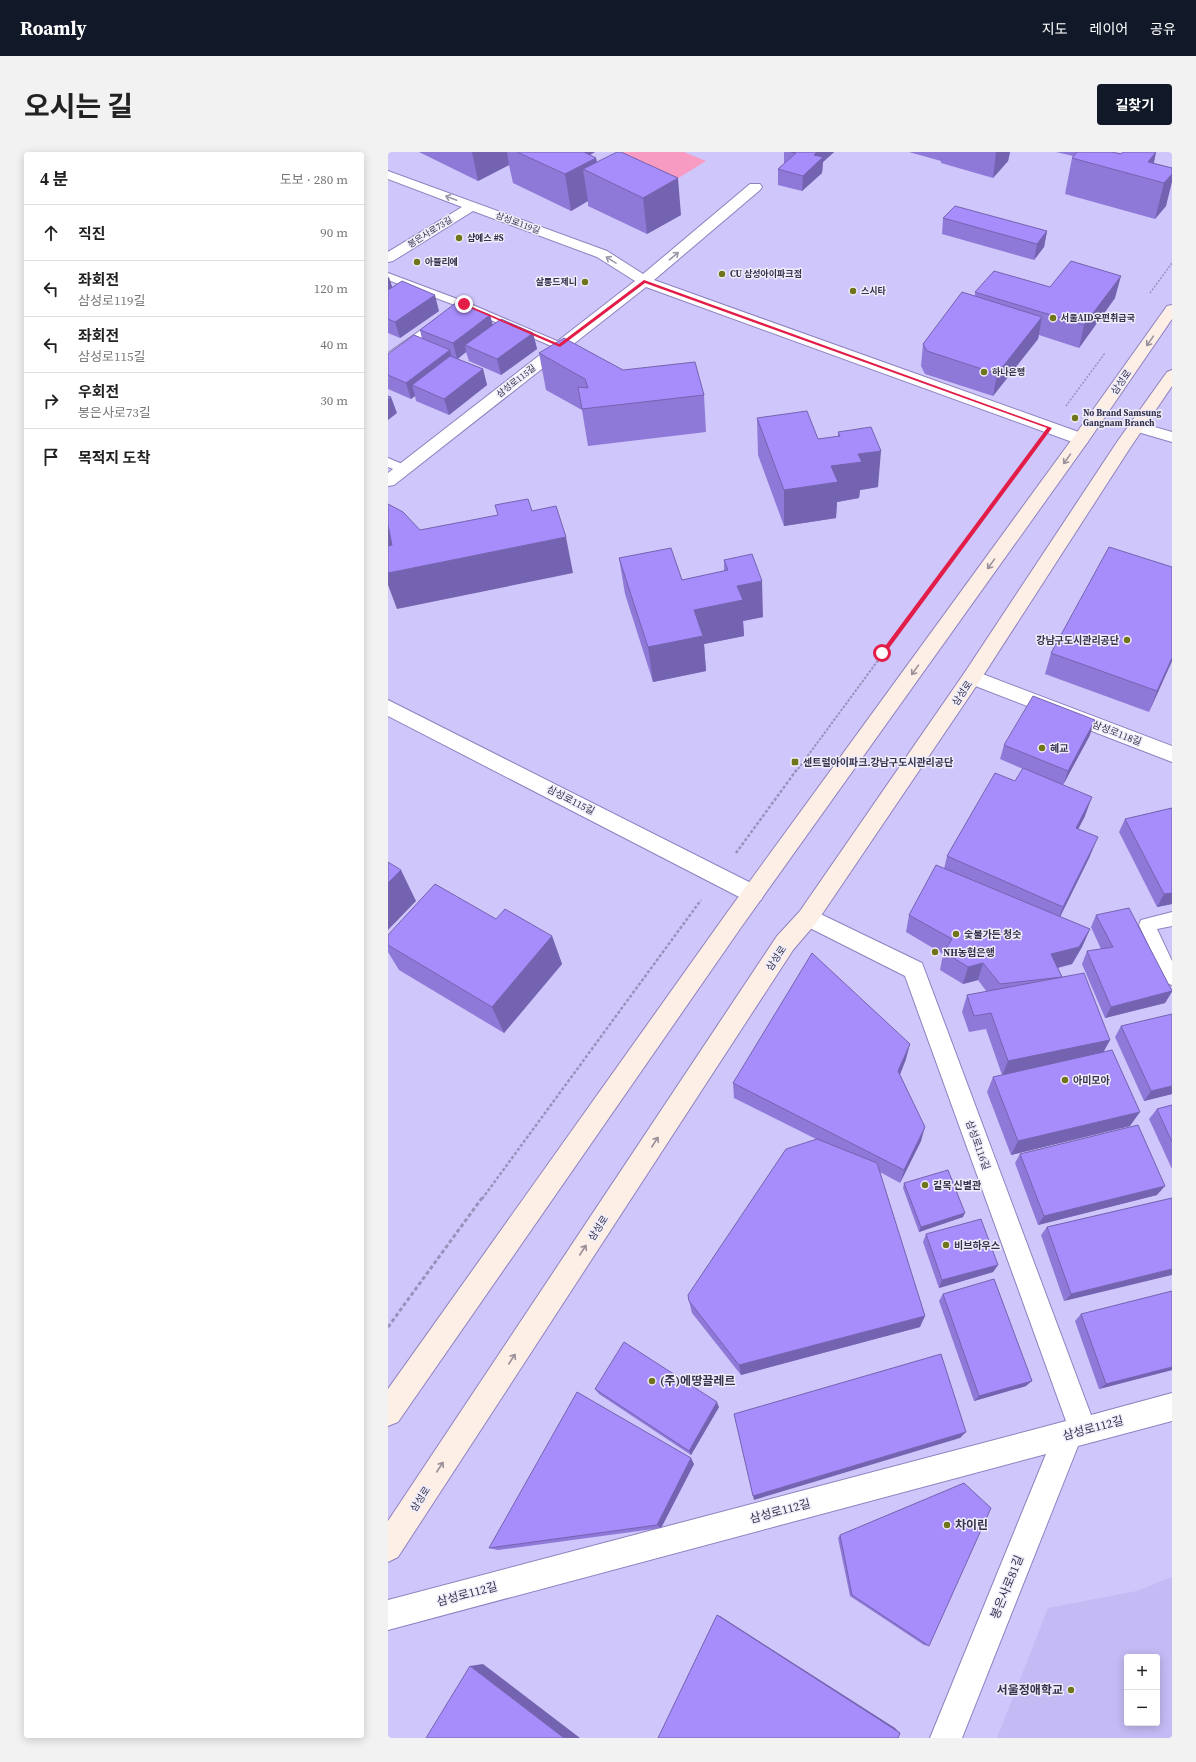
<!DOCTYPE html>
<html lang="ko">
<head>
<meta charset="utf-8">
<style>
	body { margin:0; font-family:"Source Serif 4","Noto Sans KR",serif; background:#f2f2f2; color:#222 }
	.controls { position:absolute; right:12px; bottom:12px; display:grid; overflow:hidden; border-radius:4px; box-shadow:0 2px 10px #0003 }
	.controls button { width:36px; height:36px; display:grid; place-items:center; padding:0; border:0; border-bottom:1px solid #e0e0e0; background:#fff; color:#222; font:20px sans-serif }
	.stop { position:absolute; width:12px; height:12px; margin:-9px; border:3px solid #e11d48; border-radius:50%; background:#fff }
	.stop.end { background:#e11d48; border-color:#fff; box-shadow:0 1px 4px #0008 }
	.list { margin:0; padding:0; list-style:none }
	h2 { display:flex; justify-content:space-between; align-items:center; height:52px; margin:0; padding:0 16px; font-size:17px }
	h2 small { font-size:13px; font-weight:400; color:#767676 }
	.list li { display:grid; grid-template-columns:26px 1fr auto; gap:12px; align-items:center; box-sizing:border-box; height:56px; padding:0 16px; border-top:1px solid #e0e0e0 }
	.list b { display:block; font-size:15px; white-space:nowrap }
	.list p { margin:0; font-size:13px; white-space:nowrap; color:#767676 }
	.list em { font-size:13px; font-style:normal; color:#767676 }
	.icon { flex:none; width:22px; height:22px; fill:none; stroke:currentColor; stroke-width:2; stroke-linecap:round; stroke-linejoin:round }
	.map { position:relative; flex:none; width:784px; height:1586px; overflow:hidden; border-radius:4px }
	header { display:flex; align-items:center; gap:24px; box-sizing:border-box; height:56px; padding:0 20px; background:#111827; color:#fff }
	header strong { font-size:19px }
	nav { display:flex; gap:22px; margin-inline-start:auto; font-size:14px }
	.intro { display:flex; align-items:center; justify-content:space-between; box-sizing:border-box; height:96px; padding:0 24px }
	h1 { margin:0; font-size:28px }
	.button { padding:10px 18px; border-radius:4px; background:#111827; color:#fff; font-size:14px; font-weight:700 }
	main { display:flex; gap:24px; padding:0 24px }
	aside { flex:1; background:#fff; border-radius:4px; box-shadow:0 2px 10px #0003 }
	.map>svg:first-child { display:block }
	.built { fill:#c4baf4; fill-rule:evenodd }
	.green { fill:#f79bc3 }
	.lines { fill:none; stroke-linecap:round; stroke-linejoin:round }
	.service-casing { stroke:#8e82bf; stroke-width:2 }
	.minor-casing { stroke:#8e82bf; stroke-width:2 }
	.secondary-casing { stroke:#8e82bf; stroke-width:2 }
	.path-far3 { stroke:#9992bd; stroke-width:1.5; stroke-dasharray:2 1.5; stroke-linecap:butt }
	.path-far2 { stroke:#9992bd; stroke-width:2; stroke-dasharray:2.5 1.5; stroke-linecap:butt }
	.path-far1 { stroke:#9992bd; stroke-width:2.5; stroke-dasharray:3 2; stroke-linecap:butt }
	.path { stroke:#9992bd; stroke-width:3; stroke-dasharray:4 2.5; stroke-linecap:butt }
	.service { fill:#fff; fill-rule:evenodd }
	.minor { fill:#fff; fill-rule:evenodd }
	.secondary { fill:#fdeee6; fill-rule:evenodd }
	.wall { fill:#8f79d8 }
	.shaded-wall { fill:#7463b0 }
	.building { fill:#a68dfb; stroke:#7463b0 }
	.oneway { stroke:#9a98a6 }
	.oneway2 { stroke:#9a9099 }
	.route { fill:#e11d48 }
	.poi-dot { fill:#70741b; stroke:#efedfa; stroke-width:1.5 }
	.labels { text-anchor:middle; dominant-baseline:central; stroke-width:3; stroke-linejoin:round; paint-order:stroke }
	.far-street-label { font-size:9px; fill:#36324c; stroke:#efedfa }
	.far-poi-label { font-size:9px; font-weight:bold; fill:#36324c; stroke:#efedfa; text-anchor:start }
	.street-label { font-size:10px; fill:#36324c; stroke:#efedfa }
	.poi-label { font-size:10px; font-weight:bold; fill:#36324c; stroke:#efedfa; text-anchor:start }
	.near-poi-label { font-size:12px; font-weight:bold; fill:#36324c; stroke:#efedfa; text-anchor:start }
	.near-street-label { font-size:12px; fill:#36324c; stroke:#efedfa }
</style>
</head>
<body>
<header>
<strong>Roamly</strong>
<nav><a>지도</a><a>레이어</a><a>공유</a></nav>
</header>
<div class="intro"><h1>오시는 길</h1><a class="button">길찾기</a></div>
<main>
<aside>
<h2>4 분<small>도보 · 280 m</small></h2>
<ul class="list">
<li><svg class="icon" aria-label="ahead" viewBox="0 0 24 24"><path d="M12 20V5M6 11l6-6 6 6"/></svg><div><b>직진</b></div><em>90 m</em></li>
<li><svg class="icon" aria-label="left" viewBox="0 0 24 24"><path d="M17 20v-9H6M10 6l-5 5 5 5"/></svg><div><b>좌회전</b><p>삼성로119길</p></div><em>120 m</em></li>
<li><svg class="icon" aria-label="left" viewBox="0 0 24 24"><path d="M17 20v-9H6M10 6l-5 5 5 5"/></svg><div><b>좌회전</b><p>삼성로115길</p></div><em>40 m</em></li>
<li><svg class="icon" aria-label="right" viewBox="0 0 24 24"><path d="M7 20v-9h11M14 6l5 5-5 5"/></svg><div><b>우회전</b><p>봉은사로73길</p></div><em>30 m</em></li>
<li><svg class="icon" aria-label="arrive" viewBox="0 0 24 24"><path d="M6 21V4h12l-3 4 3 4H6"/></svg><div><b>목적지 도착</b></div></li>
</ul>
</aside>
<div class="map">
<svg width="784" height="1586" viewBox="0 0 784 1586">
	<rect width="100%" height="100%" fill="#cfc6fb"/>
	<!-- built -->
	<path class="built" d="M784 1425V1586H609L660 1456 749 1439ZM739 1505H769V1571H739Z"/>
	<!-- green -->
	<path class="green" d="M234 0H296L318 9 266 41 205 17Z"/>
	<g class="lines">
		<defs>
			<path id="service" d="M0 121 80 151 176 192 177 194 172 197 168 196 72 155 0 128Z
				M50 168 54 169 55 171 54 173 4 208 0 209V201L46 169Z
				M0 306 19 314 21 317 19 320 15 321 0 315Z
				M784 760V774L769 777 784 809V833L778 831 751 773 753 768Z"/>
			<path id="minor" d="M0 19 219 99 255 122 362 32H372L374 35 372 38 266 128 699 283 701 287 699 291 693 292 687 291 258 135 6 333 0 334V321L247 129 209 105 85 59 5 109 0 110V100L74 55 0 27Z
				M749 270 784 280V290L743 278 741 275 743 272Z
				M584 518 784 594V610L577 530 575 525 577 520Z
				M0 548 373 736 376 742 373 748 365 751 357 748 0 564Z
				M420 756 534 811 703 1263 784 1241V1269L690 1294 574 1586H542L658 1302 0 1478V1448L678 1269 517 824 412 771 409 765 412 759Z"/>
			<path id="secondary" d="M784 153V167L699 291 354 774 10 1270 0 1274V1237L338 762 687 283 779 154Z
				M784 218V234L742 296 591 530 428 771 405 798 10 1405 0 1410V1369L389 784 412 759 577 520 729 290 779 220Z"/>
		</defs>
		<!-- service casing -->
		<use href="#service" class="service-casing"/>
		<!-- minor casing -->
		<use href="#minor" class="minor-casing"/>
		<!-- secondary casing -->
		<use href="#secondary" class="secondary-casing"/>
		<!-- path-far3 -->
		<path class="path-far3" d="M762 141 784 111
			M678 254 717 201"/>
		<!-- path-far2 -->
		<path class="path-far2" d="M410 617 645 298"/>
		<!-- path-far1 -->
		<path class="path-far1" d="M348 701 410 616
			M94 1047 313 748"/>
		<!-- path -->
		<path class="path" d="M0 1175 94 1046"/>
		<!-- service -->
		<use href="#service" class="service"/>
		<!-- minor -->
		<use href="#minor" class="minor"/>
		<!-- secondary -->
		<use href="#secondary" class="secondary"/>
	</g>
	<!-- wall -->
	<path class="wall" d="M31 0H207L202 3 208 6 209 10 293 63 259 82 200 54V49L183 59 125 31 121 13 90 29Z
		M396 0H446L435 10 434 21 414 39 390 33V17L396 12Z
		M521 0H622L620 9 605 26 553 11V9Z
		M668 0H724L733 2 735 0H768L766 11 784 16 778 54 767 67 677 42 684 6 685 4Z
		M555 66 659 79 656 95 646 108 554 82Z
		M0 124 4 135 51 159 12 186 0 181Z
		M662 135 727 146 691 196 651 183 650 187 605 244 537 222 533 214 535 192 587 144V140Z
		M102 163 105 173 145 181 149 197 113 223 81 209 78 200 70 207 95 217 99 233 61 263 28 249 27 244 23 247 0 237V202L34 187 32 178Z
		M151 201 235 218 316 243 318 280 200 294 194 258 158 238Z
		M369 266 430 287 450 285V280L490 335 472 338 471 346 449 350 448 366 396 374 370 303Z
		M231 406 294 428 336 419V408L375 465 355 469 356 484 316 492 318 519 265 530 237 442Z
		M784 415V509L761 560 657 522 663 501Z
		M702 583 675 633 697 664 690 677 702 704 672 765 702 777 694 795 684 812 670 816 674 825H673L722 888 716 899 742 974 623 1003 599 940 605 925 614 923 598 877 581 880 574 860 579 843 599 840 590 828 575 832 552 818 555 802 518 780 521 763 556 717 559 704 627 629 635 617 612 607 616 593Z
		M784 656V752L769 755 731 680 737 667Z
		M708 763 784 838V840L777 851 717 866 694 812 699 799 713 797 703 775Z
		M108 767 164 784 174 812 116 881 11 818 0 800V783Z
		M733 874 784 942 756 949 727 885Z
		M518 907 512 923 533 989 512 1031 492 1020 532 1175 353 1223 304 1161 301 1149 428 987 346 946 345 931Z
		M784 953V1017L761 967 769 957Z
		M632 1002 769 1043 650 1073 627 1011Z
		M516 1031 575 1065 531 1080 515 1036Z
		M784 1046 676 1149 653 1083 659 1075Z
		M538 1082 610 1113 605 1120 551 1136 535 1090Z
		M555 1142 638 1234 586 1249 551 1149Z
		M693 1162 784 1218 711 1237 687 1169Z
		M207 1237 331 1255 303 1303 211 1242Z
		M306 1312 273 1376 110 1398 101 1396Z
		M452 1383 541 1494 536 1493 462 1444 450 1386Z"/>
	<!-- shaded-wall -->
	<path class="shaded-wall" d="M84 0H119L121 13 90 29Z
		M176 0H207L179 15Z
		M429 0H446L435 10 434 21 414 39 415 24 426 3Z
		M608 0H622L620 9 605 26Z
		M768 0 762 27 760 10Z
		M208 6 211 25 195 17 200 49 183 59 177 22Z
		M784 22V30L778 54 767 67 776 31Z
		M290 26 293 63 259 82 255 46Z
		M659 79 656 95 646 108 649 92Z
		M733 124 727 146 691 196 696 173Z
		M1 125 6 141 0 145V126Z
		M47 143 51 159 12 186 7 170Z
		M102 163 106 179 77 193 78 200 69 207 65 191Z
		M654 165 650 187 605 244 609 222Z
		M145 181 149 197 113 223 109 207Z
		M62 198 66 215 24 233 27 244 23 247 18 231Z
		M95 217 99 233 61 263 56 247Z
		M3 245 9 261 0 268V248Z
		M493 299 490 335 472 338 471 346 449 350 448 366 396 374V338L443 314 470 302Z
		M0 373 13 409 0 400Z
		M178 385 185 421 9 457 0 433V421Z
		M374 429 375 465 355 469 356 484 316 492 318 519 265 530 260 495 306 458 349 434Z
		M784 506V509L761 560 769 539Z
		M707 568 702 583 675 633 680 619Z
		M704 645 697 664 681 695 688 676Z
		M710 685 702 704 668 773 675 755Z
		M13 718 28 749 0 778V731Z
		M784 741V752L769 755 776 742Z
		M702 777 694 795 684 812 656 819 663 802Z
		M164 784 174 812 116 881 104 855Z
		M595 811 590 828 575 832 580 815Z
		M784 839 777 851 717 866 723 855Z
		M722 888 713 904 614 924 620 909Z
		M522 892 518 907 507 934 510 919Z
		M784 934V942L756 949 763 939Z
		M752 960 742 974 623 1003 630 989Z
		M537 975 533 989 512 1031 516 1018Z
		M777 1034 769 1043 650 1073 656 1064Z
		M577 1061 575 1065 531 1080 533 1075Z
		M610 1113 605 1120 551 1136 554 1128Z
		M784 1117V1123L676 1149 683 1142Z
		M537 1164 532 1175 353 1223 351 1213Z
		M784 1215V1218L711 1237 718 1232Z
		M644 1229 638 1234 586 1249 591 1244Z
		M329 1250 331 1255 303 1303 301 1299Z
		M578 1280 572 1286 366 1348 365 1344Z
		M303 1306 306 1312 273 1376 269 1373Z
		M329 1463 332 1464 507 1576 512 1581Z
		M95 1512 192 1586H176L82 1514Z"/>
	<!-- building -->
	<path class="building" d="M129 0H196L208 6 177 22Z
		M229 0H233L290 26 255 46 195 17Z
		M403 0H429L426 3 435 5 415 24 390 17 408 1Z
		M689 0H724L733 2 735 0H768L760 10 784 16V22L776 31 684 6Z
		M567 54 659 79 649 92 555 66Z
		M683 109 733 124 696 173 587 140 606 119 662 135Z
		M14 129 47 143 7 170 0 167V138Z
		M574 140 654 165 609 222 539 199 535 192Z
		M69 150 102 163 65 191 32 178Z
		M113 167 145 181 109 207 77 193Z
		M26 183 62 198 18 231 0 223V202Z
		M176 186 235 218 307 210 316 243 194 257 190 235 200 236 197 227 151 201Z
		M62 204 95 217 56 247 24 233Z
		M0 244 3 245 0 248Z
		M419 259 430 287 452 284 450 280 483 275 493 299 470 302 474 310 443 314 450 330 396 338 369 266Z
		M140 347 144 359 168 354 178 385 0 421V394L4 393 0 373V374V352L15 360 32 378 110 363 107 353Z
		M721 395 784 415V506L769 539 663 501Z
		M283 396 294 428 340 418 336 408 364 402 374 429 349 434 355 448 306 458 315 484 260 495 231 406Z
		M645 544 707 568 680 619 616 593Z
		M635 616 704 645 688 676 710 685 675 755 559 704 607 621 627 629Z
		M784 656V741L776 742 737 667Z
		M0 710 13 718 0 731Z
		M548 713 702 777 691 795 663 802 674 825 612 832 595 811 580 815 556 800 564 787 521 763Z
		M47 732 108 767 117 757 164 784 104 855 0 793V783Z
		M741 756 784 839 723 855 699 799 725 795 708 763Z
		M424 801 522 892 510 919 537 975 516 1018 345 931Z
		M696 821 722 888 620 909 603 861 586 864 579 843Z
		M784 862V934L763 939 733 874Z
		M724 898 752 960 630 989 605 925Z
		M784 953V990L769 957Z
		M750 973 777 1034 656 1064 632 1002Z
		M429 987 489 1011 537 1164 351 1213 301 1149 300 1143 398 997Z
		M560 1018 577 1061 533 1075 516 1031Z
		M784 1046V1117L683 1142 659 1075Z
		M593 1067 610 1113 554 1128 538 1082Z
		M606 1127 644 1229 591 1244 555 1142Z
		M784 1139V1215L718 1232 693 1162Z
		M236 1190 329 1250 301 1299 207 1237Z
		M553 1202 578 1280 365 1344 346 1262Z
		M189 1240 303 1306 269 1373 101 1396Z
		M576 1331 603 1356 541 1494 464 1443 452 1383Z
		M329 1463 512 1581 510 1586H270Z
		M82 1514 176 1586H38Z"/>
	<!-- one-way arrows -->
	<defs><path id="oneway-shaft" d="M-6 0H5M1.5-3L5.5 0L1.5 3" fill="none" stroke-width="1.6" stroke-linecap="round" stroke-linejoin="round"/></defs>
	<g class="oneway">
		<use href="#oneway-shaft" transform="translate(63 46) rotate(-159)"/>
		<use href="#oneway-shaft" transform="translate(286 104) rotate(-40)"/>
		<use href="#oneway-shaft" transform="translate(223 108) rotate(-148)"/>
	</g>
	<g class="oneway2">
		<use href="#oneway-shaft" transform="translate(762 189) rotate(125)"/>
		<use href="#oneway-shaft" transform="translate(679 307) rotate(126)"/>
		<use href="#oneway-shaft" transform="translate(603 412) rotate(126)"/>
		<use href="#oneway-shaft" transform="translate(527 518) rotate(126)"/>
		<use href="#oneway-shaft" transform="translate(267 990) rotate(-57)"/>
		<use href="#oneway-shaft" transform="translate(195 1098) rotate(-57)"/>
		<use href="#oneway-shaft" transform="translate(124 1207) rotate(-57)"/>
		<use href="#oneway-shaft" transform="translate(52 1315) rotate(-57)"/>
	</g>
	<!-- route -->
	<path class="route" d="M256 128 664 276 496 503 492 501 659 276 257 131 172 195 73 152H77L171 192Z"/>
	<!-- markers -->
	<g class="poi-dot">
		<circle cx="71" cy="86" r="4"/>
		<circle cx="29" cy="110" r="4"/>
		<circle cx="334" cy="122" r="4"/>
		<circle cx="197" cy="130" r="4"/>
		<circle cx="465" cy="139" r="4"/>
		<circle cx="665" cy="166" r="4"/>
		<circle cx="596" cy="220" r="4"/>
		<circle cx="687" cy="266" r="4"/>
		<circle cx="739" cy="488" r="4"/>
		<circle cx="654" cy="596" r="4"/>
		<rect x="403" y="606" width="8" height="8" rx="2"/>
		<circle cx="568" cy="782" r="4"/>
		<circle cx="547" cy="800" r="4"/>
		<circle cx="677" cy="928" r="4"/>
		<circle cx="537" cy="1033" r="4"/>
		<circle cx="558" cy="1093" r="4"/>
		<circle cx="264" cy="1229" r="4"/>
		<circle cx="559" cy="1373" r="4"/>
		<circle cx="683" cy="1538" r="4"/>
	</g>
	<g class="labels">
		<!-- far-street labels -->
		<g class="far-street-label">
			<text transform="translate(130 71) rotate(20)">삼성로119길</text>
			<text transform="translate(42 80) rotate(-32)">봉은사로73길</text>
			<text transform="translate(128 229) rotate(-38)">삼성로115길</text>
		</g>
		<!-- far-poi labels -->
		<g class="far-poi-label">
			<text x="79" y="86">샵에스 #S</text>
			<text x="37" y="110">아뜰리에</text>
			<text x="342" y="122">CU 삼성아이파크점</text>
			<text x="189" y="130" text-anchor="end">살롱드제니</text>
			<text x="473" y="139">스시타</text>
			<text x="673" y="166">서울AID우편취급국</text>
			<text x="604" y="220">하나은행</text>
			<text x="695" y="261">No Brand Samsung<tspan x="695" dy="10">Gangnam Branch</tspan></text>
		</g>
		<!-- street labels -->
		<g class="street-label">
			<text transform="translate(733 230) rotate(-55)">삼성로</text>
			<text transform="translate(574 541) rotate(-56)">삼성로</text>
			<text transform="translate(729 581) rotate(21)">삼성로118길</text>
			<text transform="translate(183 648) rotate(27)">삼성로115길</text>
			<text transform="translate(388 806) rotate(-56)">삼성로</text>
			<text transform="translate(590 993) rotate(70)">삼성로116길</text>
			<text transform="translate(210 1076) rotate(-57)">삼성로</text>
			<text transform="translate(32 1347) rotate(-57)">삼성로</text>
		</g>
		<!-- poi labels -->
		<g class="poi-label">
			<text x="731" y="488" text-anchor="end">강남구도시관리공단</text>
			<text x="662" y="596">혜교</text>
			<text x="415" y="610">센트럴아이파크.강남구도시관리공단</text>
			<text x="576" y="782">숯불가든 청숫</text>
			<text x="555" y="800">NH농협은행</text>
			<text x="685" y="928">아미모아</text>
			<text x="545" y="1033">길목 신별관</text>
			<text x="566" y="1093">비브하우스</text>
		</g>
		<!-- near-poi labels -->
		<g class="near-poi-label">
			<text x="272" y="1229">(주)에땅끌레르</text>
			<text x="567" y="1373">차이린</text>
			<text x="675" y="1538" text-anchor="end">서울정애학교</text>
		</g>
		<!-- near-street labels -->
		<g class="near-street-label">
			<text transform="translate(705 1276) rotate(-15)">삼성로112길</text>
			<text transform="translate(392 1359) rotate(-15)">삼성로112길</text>
			<text transform="translate(619 1435) rotate(-68)">봉은사로81길</text>
			<text transform="translate(79 1442) rotate(-15)">삼성로112길</text>
		</g>
	</g>
</svg>
<div class="controls">
<button>+</button>
<button>−</button>
</div>
<div class="stop" style="left:494px;top:501px"></div>
<div class="stop end" style="left:76px;top:152px"></div>
</div>
</main>
</body>
</html>
